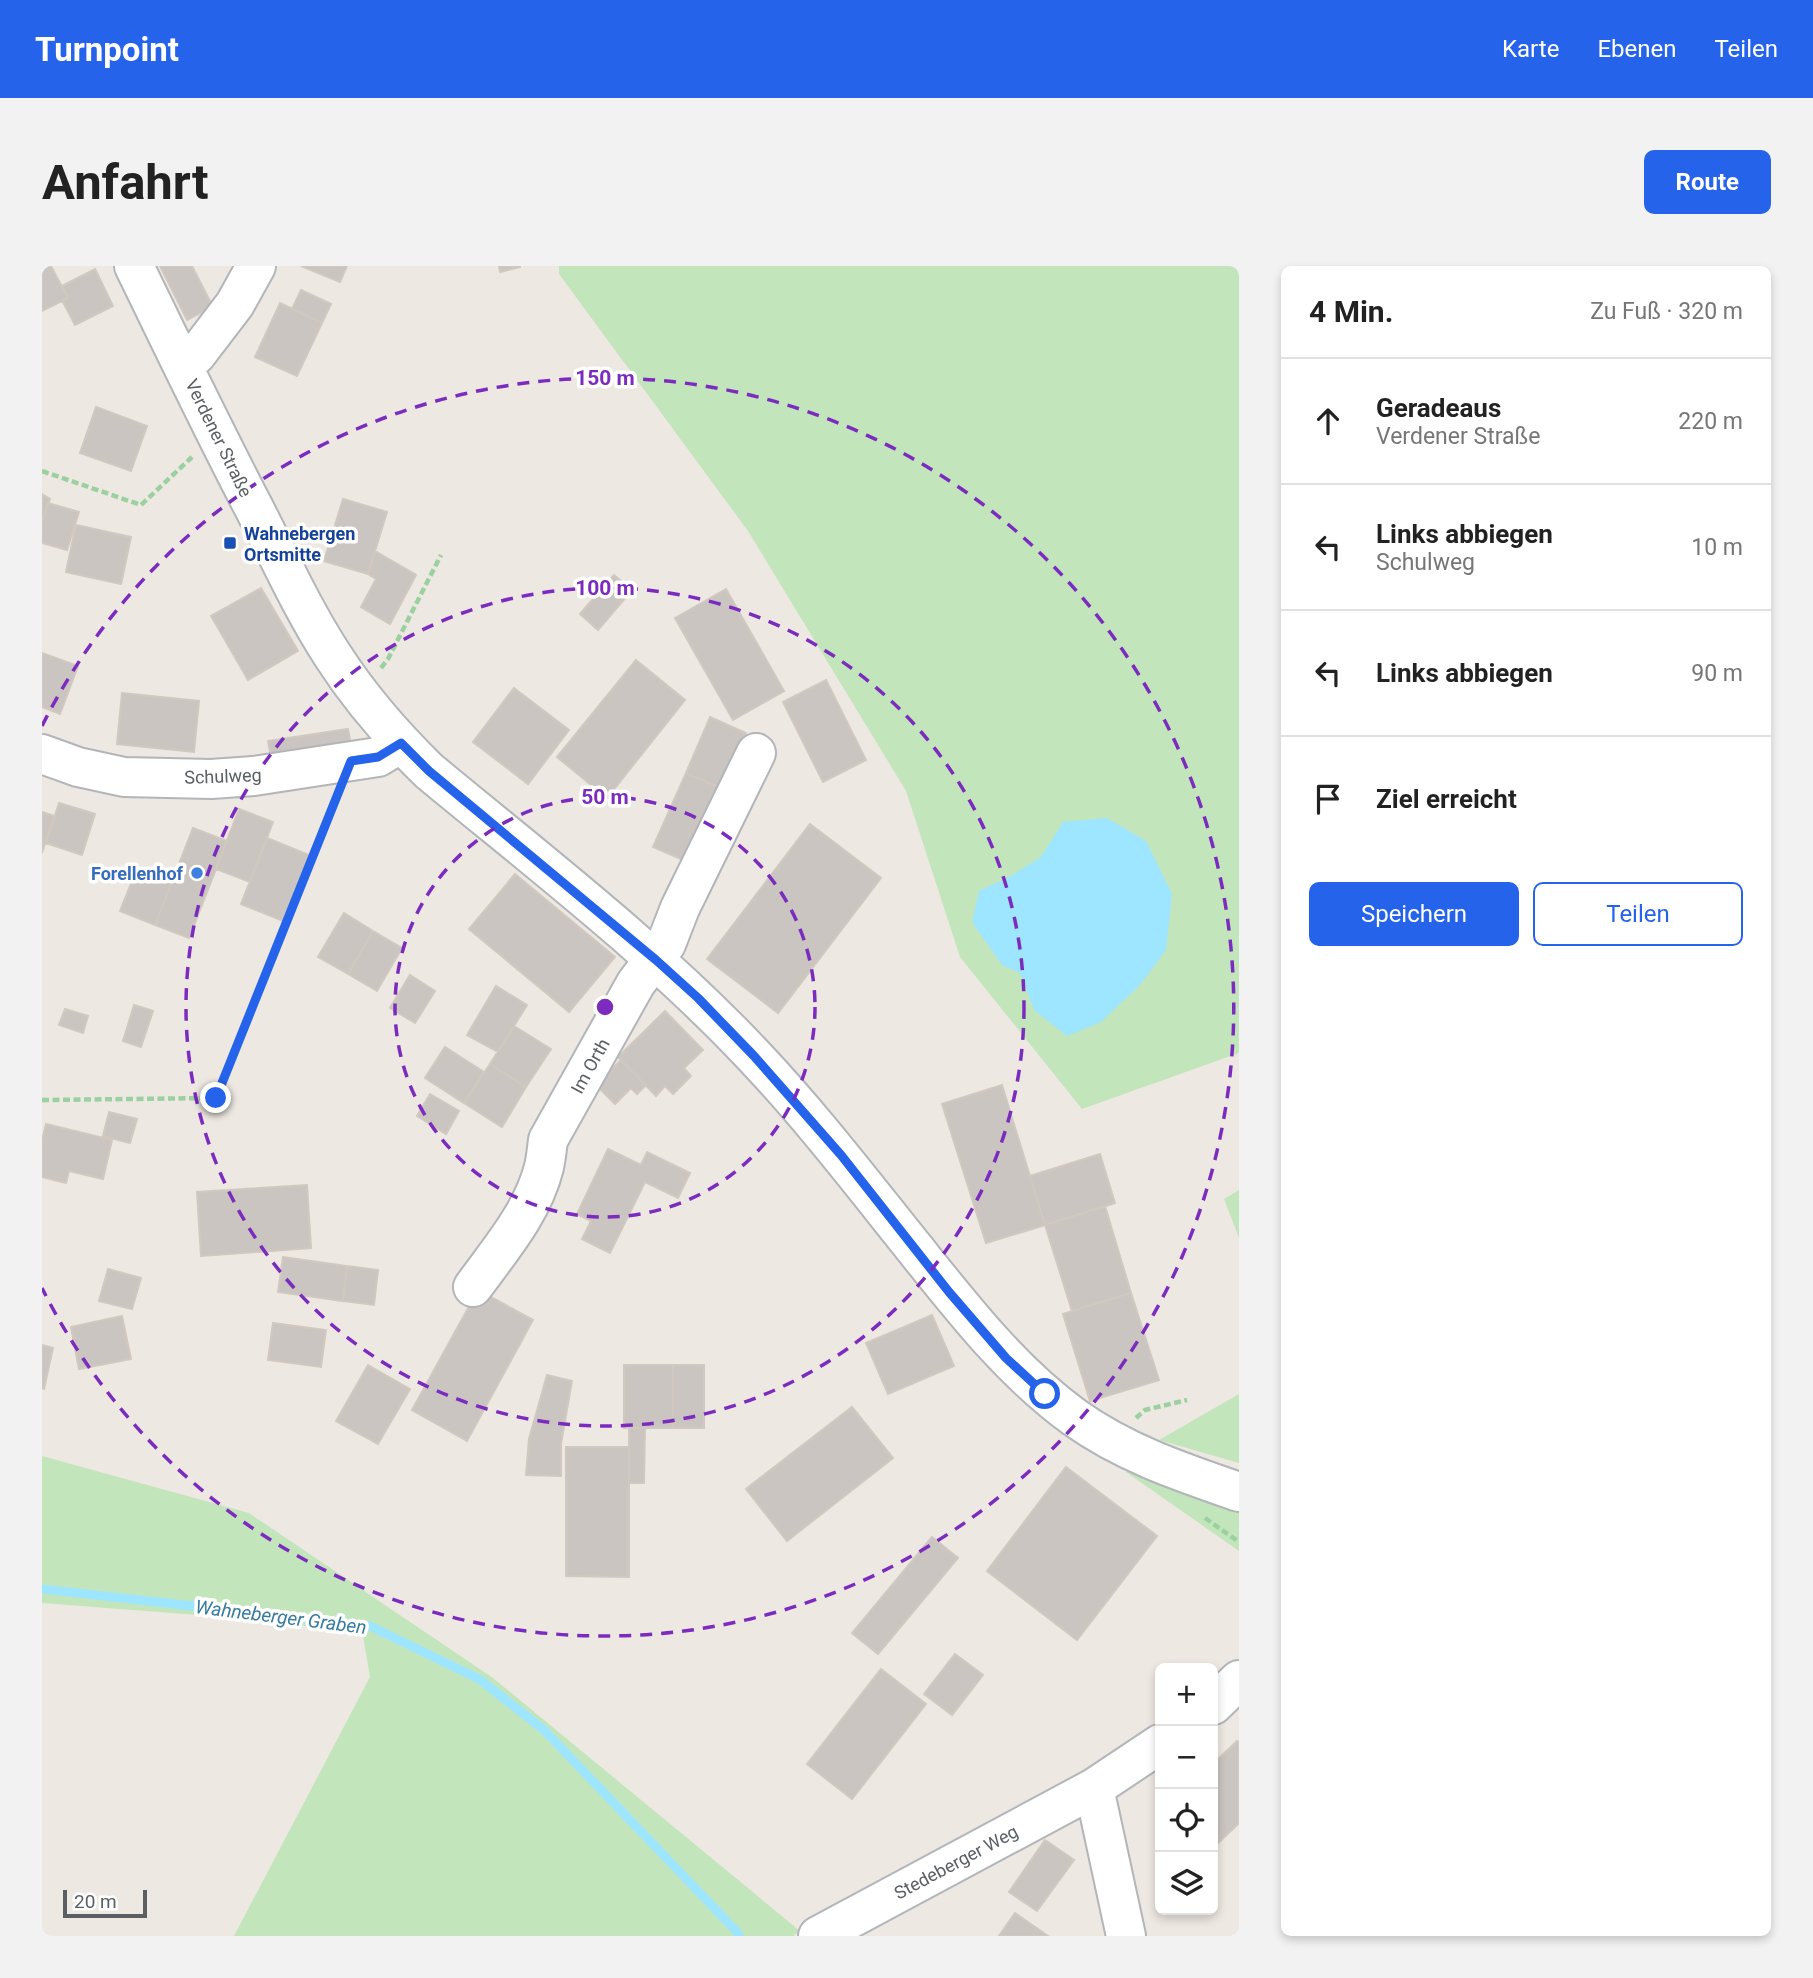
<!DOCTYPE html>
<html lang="de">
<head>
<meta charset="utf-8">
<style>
	body { margin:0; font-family:Roboto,sans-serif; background:#f2f2f2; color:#222 }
	.controls { position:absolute; right:21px; bottom:21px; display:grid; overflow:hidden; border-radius:10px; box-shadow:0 4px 10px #0003 }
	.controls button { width:63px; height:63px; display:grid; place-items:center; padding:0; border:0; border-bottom:2px solid #e0e0e0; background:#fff; color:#222; font:35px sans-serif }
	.scale { position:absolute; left:21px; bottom:18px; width:84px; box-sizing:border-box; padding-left:7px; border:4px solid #595f62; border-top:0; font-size:19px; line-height:24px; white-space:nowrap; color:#595f62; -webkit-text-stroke:5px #fff; paint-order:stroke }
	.stop { position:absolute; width:21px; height:21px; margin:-16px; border:5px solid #2563eb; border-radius:50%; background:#fff }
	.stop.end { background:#2563eb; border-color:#fff; box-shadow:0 2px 7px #0008 }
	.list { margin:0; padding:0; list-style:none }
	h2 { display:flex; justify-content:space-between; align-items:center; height:91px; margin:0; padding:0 28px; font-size:30px }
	h2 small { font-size:23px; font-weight:400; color:#767676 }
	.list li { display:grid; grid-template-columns:46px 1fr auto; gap:21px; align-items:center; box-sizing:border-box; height:126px; padding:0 28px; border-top:2px solid #e0e0e0 }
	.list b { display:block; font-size:26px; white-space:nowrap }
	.list p { margin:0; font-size:23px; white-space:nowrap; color:#767676 }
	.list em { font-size:23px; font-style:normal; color:#767676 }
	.actions { display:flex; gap:14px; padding:21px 28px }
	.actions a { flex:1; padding:16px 0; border:2px solid #2563eb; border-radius:10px; text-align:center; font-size:24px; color:#2563eb }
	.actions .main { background:#2563eb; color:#fff }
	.icon { flex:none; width:38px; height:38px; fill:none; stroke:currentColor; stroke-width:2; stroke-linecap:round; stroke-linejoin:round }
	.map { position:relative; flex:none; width:1197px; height:1670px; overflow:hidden; border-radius:10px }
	header { display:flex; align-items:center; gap:42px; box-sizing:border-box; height:98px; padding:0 35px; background:#2563eb; color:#fff }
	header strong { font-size:33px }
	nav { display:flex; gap:38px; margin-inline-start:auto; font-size:24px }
	.intro { display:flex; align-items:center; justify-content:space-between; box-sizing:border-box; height:168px; padding:0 42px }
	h1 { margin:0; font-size:49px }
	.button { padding:18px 32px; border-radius:10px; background:#2563eb; color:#fff; font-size:24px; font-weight:700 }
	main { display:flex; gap:42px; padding:0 42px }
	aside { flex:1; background:#fff; border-radius:10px; box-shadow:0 4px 10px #0003 }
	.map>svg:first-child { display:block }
	.green { fill:#c3e5bc }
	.water { fill:#9ee5ff }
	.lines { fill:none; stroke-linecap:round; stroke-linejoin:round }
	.stream { stroke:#9ee5ff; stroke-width:9 }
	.building { fill:#cac5c0; stroke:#d1c9bf; stroke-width:2 }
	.minor-casing { stroke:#b2b5b9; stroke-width:42 }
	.path { stroke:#9bd0a0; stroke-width:4.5; stroke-dasharray:7 3.5; stroke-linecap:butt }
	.minor { stroke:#fff; stroke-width:38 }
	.route { stroke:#2563eb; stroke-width:9 }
	.ring { fill:none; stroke:#7b2cbf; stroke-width:3.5; stroke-dasharray:12 9 }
	.transit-dot { fill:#1a4fb4; stroke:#fff; stroke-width:2.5 }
	.shop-dot { fill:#3f7fe0; stroke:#fff; stroke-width:2.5 }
	.labels { text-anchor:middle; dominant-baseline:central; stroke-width:7; stroke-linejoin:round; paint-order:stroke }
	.street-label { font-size:18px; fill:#595f62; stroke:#fff }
	.transit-label { font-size:18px; font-weight:bold; fill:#164399; stroke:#fff; text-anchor:start }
	.shop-label { font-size:18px; font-weight:bold; fill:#366cbe; stroke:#fff; text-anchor:end }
	.water-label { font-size:19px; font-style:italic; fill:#367ba0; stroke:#fff }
	.centre { fill:#7b2cbf; stroke:#fff; stroke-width:3.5 }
	.ring-label { font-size:21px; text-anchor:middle; font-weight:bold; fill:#7b2cbf; stroke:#fff; stroke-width:7; stroke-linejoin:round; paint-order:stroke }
</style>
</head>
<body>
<header>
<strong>Turnpoint</strong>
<nav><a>Karte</a><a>Ebenen</a><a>Teilen</a></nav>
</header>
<div class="intro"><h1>Anfahrt</h1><a class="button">Route</a></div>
<main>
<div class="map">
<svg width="1197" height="1670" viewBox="0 0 1197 1670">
	<rect width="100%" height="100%" fill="#ede8e1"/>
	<!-- green -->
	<path class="green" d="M517 0H1197V787L1040 843 918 691 864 525 706 265 517 8Z
		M1197 924V972L1182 933Z
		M1197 1128V1197L1117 1174Z
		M0 1190 207 1247 451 1412 758 1665 751 1670H192L328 1411 321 1370 233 1355 0 1337Z
		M1093 1197 1197 1238V1285L1084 1206Z"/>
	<!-- water -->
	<path class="water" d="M1065 552 1104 575 1130 628 1124 684 1098 719 1059 756 1025 770 992 744 978 707 960 699 930 656 937 625 969 610 999 591 1021 556Z"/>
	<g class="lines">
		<!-- stream -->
		<path class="stream" d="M0 1323 328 1360 437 1413 502 1464 695 1666 697 1670"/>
	</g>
	<!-- building -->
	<path class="building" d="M0 0H9L26 32 0 45Z
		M118 0H150L171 41 145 54Z
		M259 0H305L298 16Z
		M457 0H478V1L458 6Z
		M53 3 71 40 33 59 20 34 26 32 20 20Z
		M259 24 289 38 280 57 250 43Z
		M238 37 280 57 255 110 213 91Z
		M54 141 105 160 89 205 38 187Z
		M0 228 8 233 0 256Z
		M301 233 345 246 326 308 282 295Z
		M6 237 37 246 25 284 0 277V256Z
		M34 259 89 271 79 318 24 306Z
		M333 285 374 309 348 358 319 341 334 313 326 308Z
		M572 309 590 324 556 364 538 348Z
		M219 322 256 385 206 414 169 350Z
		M684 323 742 425 691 454 633 352Z
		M0 387 36 400 18 448 0 441Z
		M594 394 643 434 565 532 515 491Z
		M784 414 824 494 781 516 741 436Z
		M472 422 527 464 486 518 431 476Z
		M80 427 157 435 152 486 75 478Z
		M668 451 704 467 680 523 644 507Z
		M306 463 310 484 230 497 226 475Z
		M644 507 680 523 648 597 611 581Z
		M17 537 53 548 40 589 4 577Z
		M197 543 231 556 208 616 174 603Z
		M0 546 12 550 0 587Z
		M768 558 839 612 736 747 665 693Z
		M151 562 185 575 147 672 113 659Z
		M225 572 267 589 241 655 199 638Z
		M94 605 129 618 113 659 78 645Z
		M473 608 573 691 527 746 427 663Z
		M302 647 331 665 306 708 276 691Z
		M331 665 360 682 335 725 306 708Z
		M368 709 393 725 373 757 348 742Z
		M454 720 485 739 456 786 425 769Z
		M92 739 111 745 99 781 81 775Z
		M23 743 46 750 41 767 17 759Z
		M623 745 661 784 642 802 649 810 631 828 623 820 614 830 576 791Z
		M472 760 509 783 484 821 448 798Z
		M403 781 442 806 422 837 383 812Z
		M579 794 604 819 595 828 589 822 573 838 554 819Z
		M448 798 484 821 460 861 422 837Z
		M960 819 1003 959 944 977 900 838Z
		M388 828 417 845 404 868 375 850Z
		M67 846 95 853 88 877 61 870Z
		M4 858 70 874 61 913 27 905 24 917 0 911V874Z
		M566 883 599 899 605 886 648 907 636 932 603 916 568 987 540 973 549 955 535 948Z
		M1058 888 1073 937 1003 959 988 910Z
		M265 919 269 982 159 990 155 926Z
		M1063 940 1089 1027 1030 1045 1003 959Z
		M241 991 305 1000 301 1035 236 1026Z
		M305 1000 336 1004 332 1039 301 1035Z
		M66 1003 99 1012 90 1043 57 1035Z
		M436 1024 491 1054 425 1175 370 1144Z
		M1089 1027 1117 1114 1048 1135 1021 1048Z
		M890 1049 912 1100 846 1128 824 1077Z
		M80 1050 89 1093 37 1103 29 1061Z
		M231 1057 284 1064 279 1101 226 1094Z
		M0 1079 11 1082 2 1123 0 1122Z
		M326 1099 368 1123 336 1178 294 1155Z
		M582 1099H631V1162H582Z
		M631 1099H662V1162H631Z
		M505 1109 530 1115 519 1178V1210L484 1209 487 1173Z
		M810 1141 851 1192 745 1275 704 1223Z
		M587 1162H603L602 1217H587Z
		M524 1181H587V1311L524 1310Z
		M1024 1201 1115 1270 1035 1374 945 1305Z
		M890 1271 916 1292 836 1388 810 1367Z
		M913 1388 941 1409 910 1449 882 1428Z
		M839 1403 884 1438 810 1533 765 1498Z
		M1195 1475 1197 1476V1557L1171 1582V1498Z
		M1003 1574 1032 1594 995 1645 967 1626Z
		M973 1647 1006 1670H957Z"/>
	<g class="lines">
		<defs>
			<path id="minor" d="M92 0C132 82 171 164 213 244 238 293 261 344 291 390 318 432 351 470 387 505 497 596 612 684 710 788 768 849 820 917 873 983 921 1043 969 1105 1032 1151 1082 1187 1139 1206 1197 1226
				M139 96 154 89 193 38 214 0
				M0 488 36 501 82 511 169 513 212 510 336 491 359 477
				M431 1021C457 985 491 946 502 901 504 892 505 883 506 874L594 717 624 678 638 642 714 487
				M1171 1439 1197 1414
				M1052 1522 1084 1670
				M776 1670 1052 1522 1118 1478"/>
		</defs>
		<!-- minor casing -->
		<use href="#minor" class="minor-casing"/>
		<!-- path -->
		<path class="path" d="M0 205 99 239 150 191
			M339 402 346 393 399 289
			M0 834 175 832 295 530
			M1094 1152 1103 1144 1145 1134
			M1163 1252 1197 1276"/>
		<!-- minor -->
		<use href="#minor" class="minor"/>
	</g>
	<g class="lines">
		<!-- route -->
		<path class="route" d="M174 832 309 495 336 491 359 477 387 505 614 694 656 732 712 790 799 889 907 1026 964 1092 1003 1128"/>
	</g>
	<!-- distance rings -->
	<g class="ring">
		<circle cx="563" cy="741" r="210"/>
		<circle cx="563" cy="741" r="419"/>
		<path d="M0 460A629 629 0 1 1 0 1022"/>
	</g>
	<!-- markers -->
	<rect class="transit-dot" x="181" y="270" width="14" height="14" rx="3.5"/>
	<circle class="shop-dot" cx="155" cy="607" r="7"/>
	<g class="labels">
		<!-- street labels -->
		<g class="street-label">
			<text transform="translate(177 172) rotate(64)">Verdener Straße</text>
			<text transform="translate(181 510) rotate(-2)">Schulweg</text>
			<text transform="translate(548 800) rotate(-61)">Im Orth</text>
			<text transform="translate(914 1596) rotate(-28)">Stedeberger Weg</text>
		</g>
		<!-- transit labels -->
		<g class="transit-label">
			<text x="202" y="267">Wahnebergen<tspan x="202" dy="21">Ortsmitte</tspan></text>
		</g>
		<!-- shop labels -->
		<g class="shop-label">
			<text x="141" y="607">Forellenhof</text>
		</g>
		<!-- water labels -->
		<g class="water-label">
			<text transform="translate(239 1351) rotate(7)">Wahneberger Graben</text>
		</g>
	</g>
	<circle cx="563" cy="741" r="10" class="centre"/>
	<g class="ring-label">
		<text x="563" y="119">150 m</text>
		<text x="563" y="329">100 m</text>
		<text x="563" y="538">50 m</text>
	</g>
</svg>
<div class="controls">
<button>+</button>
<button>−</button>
<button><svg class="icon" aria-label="locate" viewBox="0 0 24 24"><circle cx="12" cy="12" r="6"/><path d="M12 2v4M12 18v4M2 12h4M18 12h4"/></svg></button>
<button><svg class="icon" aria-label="layers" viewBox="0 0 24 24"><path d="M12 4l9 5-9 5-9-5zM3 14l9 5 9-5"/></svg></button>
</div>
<div class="scale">20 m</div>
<div class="stop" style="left:1003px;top:1128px"></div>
<div class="stop end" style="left:174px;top:832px"></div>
</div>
<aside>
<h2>4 Min.<small>Zu Fuß · 320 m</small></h2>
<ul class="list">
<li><svg class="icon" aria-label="ahead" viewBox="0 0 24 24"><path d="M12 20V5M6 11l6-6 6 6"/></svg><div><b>Geradeaus</b><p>Verdener Straße</p></div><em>220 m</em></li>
<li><svg class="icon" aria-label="left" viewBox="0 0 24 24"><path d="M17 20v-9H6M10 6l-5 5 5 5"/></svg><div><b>Links abbiegen</b><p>Schulweg</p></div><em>10 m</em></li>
<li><svg class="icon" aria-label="left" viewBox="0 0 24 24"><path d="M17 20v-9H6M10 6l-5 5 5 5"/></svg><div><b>Links abbiegen</b></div><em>90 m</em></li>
<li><svg class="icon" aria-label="arrive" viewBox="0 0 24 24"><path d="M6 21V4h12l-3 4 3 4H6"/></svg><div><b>Ziel erreicht</b></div></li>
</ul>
<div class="actions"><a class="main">Speichern</a><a>Teilen</a></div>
</aside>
</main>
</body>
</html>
